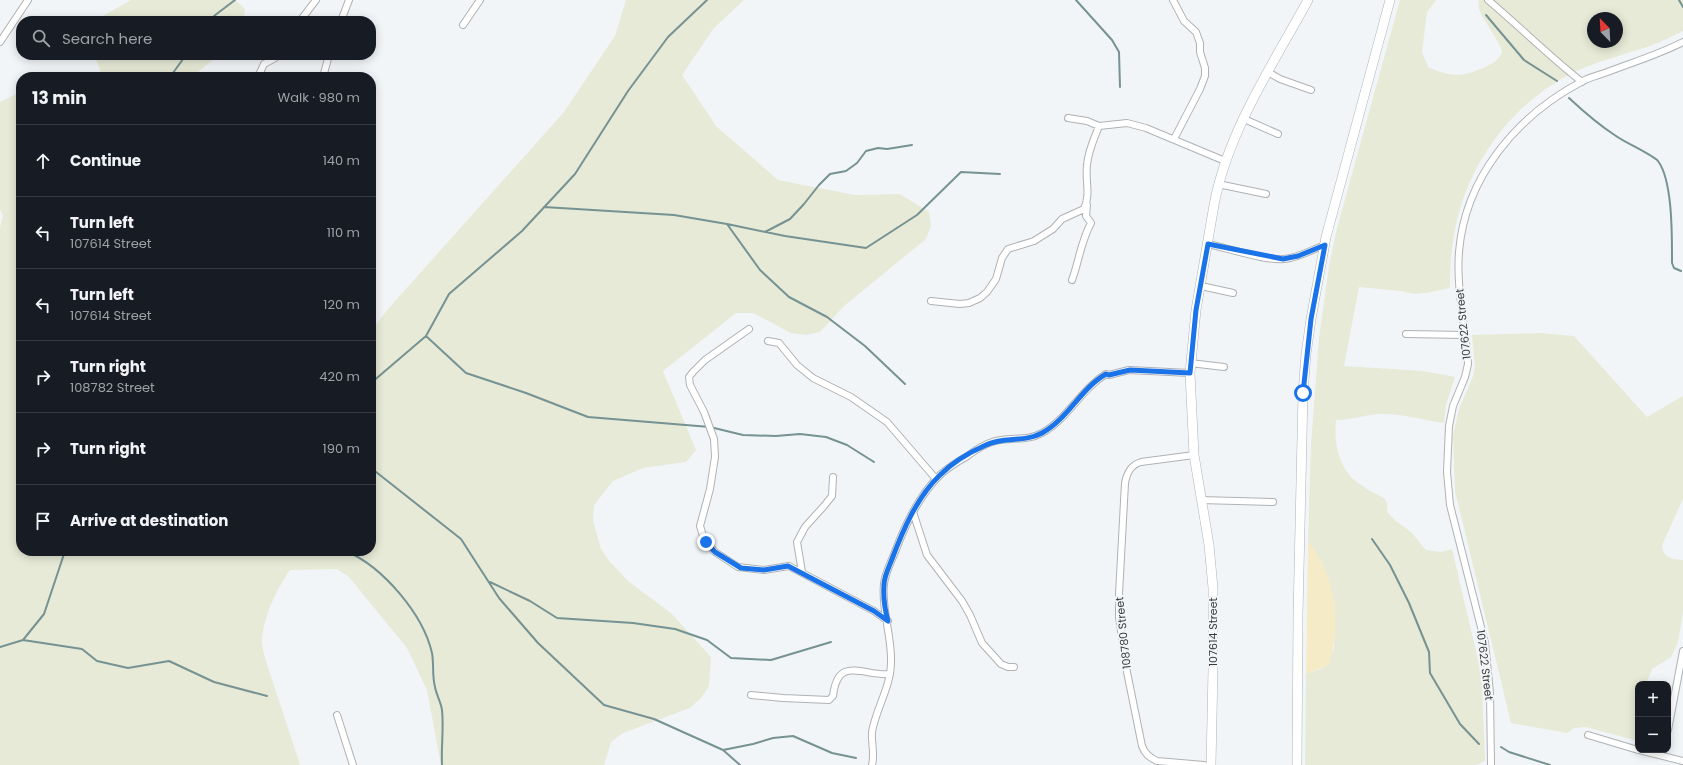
<!DOCTYPE html>
<html lang="en">
<head>
<meta charset="utf-8">
<style>
	body { margin:0; font-family:Poppins,sans-serif; background:#242831; color:#f1f3f6 }
	.controls { position:absolute; right:12px; bottom:12px; display:grid; overflow:hidden; border-radius:8px; box-shadow:0 2px 10px #0003 }
	.controls button { width:36px; height:36px; display:grid; place-items:center; padding:0; border:0; border-bottom:1px solid #363941; background:#171b24; color:#f1f3f6; font:20px sans-serif }
	.compass { position:absolute; left:1587px; top:12px; width:36px; height:36px; border-radius:50%; background:#171b24; box-shadow:0 2px 10px #0003; rotate:336deg }
	.stop { position:absolute; width:12px; height:12px; margin:-9px; border:3px solid #1a73e8; border-radius:50%; background:#fff }
	.stop.end { background:#1a73e8; border-color:#fff; box-shadow:0 1px 4px #0008 }
	.list { margin:0; padding:0; list-style:none }
	h2 { display:flex; justify-content:space-between; align-items:center; height:52px; margin:0; padding:0 16px; font-size:17px }
	h2 small { font-size:13px; font-weight:400; color:#9ea1a6 }
	.list li { display:grid; grid-template-columns:26px 1fr auto; gap:12px; align-items:center; box-sizing:border-box; height:72px; padding:0 16px; border-top:1px solid #363941 }
	.list b { display:block; font-size:15px; white-space:nowrap }
	.list p { margin:0; font-size:13px; white-space:nowrap; color:#9ea1a6 }
	.list em { font-size:13px; font-style:normal; color:#9ea1a6 }
	.icon { flex:none; width:22px; height:22px; fill:none; stroke:currentColor; stroke-width:2; stroke-linecap:round; stroke-linejoin:round }
	.map { position:relative; flex:none; width:1683px; height:765px; overflow:hidden }
	.search { position:absolute; background:#171b24; box-shadow:0 2px 10px #0003; left:16px; top:16px; width:360px; height:44px; display:flex; align-items:center; gap:10px; box-sizing:border-box; padding:0 14px; border-radius:16px; color:#9ea1a6; font-size:15px }
	.panel { position:absolute; background:#171b24; box-shadow:0 2px 10px #0003; left:16px; top:72px; width:360px; height:484px; border-radius:16px }
	.map>svg:first-child { display:block }
	.green { fill:#e6ead6; fill-rule:evenodd }
	.sand { fill:#f5ebc6 }
	.lines { fill:none; stroke-linecap:round; stroke-linejoin:round }
	.stream { stroke:#769292; stroke-width:2 }
	.street-casing { stroke:#afb2b5; stroke-width:8 }
	.secondary-casing { stroke:#afb2b5; stroke-width:10 }
	.street { stroke:#fff; stroke-width:6 }
	.secondary { stroke:#fff; stroke-width:9 }
	.route { stroke:#1a73e8; stroke-width:5 }
	.labels { text-anchor:middle; dominant-baseline:central; stroke-width:4; stroke-linejoin:round; paint-order:stroke }
	.street-label { font-size:11px; fill:#393a3b; stroke:#f2f5f8 }
</style>
</head>
<body>
<div class="map">
<svg width="1683" height="765" viewBox="0 0 1683 765">
	<rect width="100%" height="100%" fill="#f2f5f8"/>
	<!-- green -->
	<path class="green" d="M131 0H235L245 9 243 21H98L99 18Z
		M626 0H744L714 28 682 75 716 126 778 180 855 195 900 194 929 212 931 226 926 239 844 306 820 332 806 335 791 333 753 313H736L663 371 696 450 686 462 643 468 613 481 594 505 593 520 601 549 609 561 628 581 672 614 711 657 709 686 701 698 690 708 623 733 611 742 604 765H441L427 690 407 648 349 577 337 569 290 570C277 588 262 620 262 642 262 647 264 653 265 658L300 765H0V227L3 216 0 209V102L21 92V551H371V331L388 309 564 112 615 36Z
		M1400 0H1436L1427 12 1422 52 1428 67C1445 75 1460 78 1478 70 1486 67 1499 62 1502 52 1503 46 1482 19 1479 9 1478 7 1479 3 1479 0H1683V31C1672 36 1661 42 1650 46 1629 53 1607 59 1586 67 1521 93 1470 157 1456 225 1451 246 1450 267 1450 288L1426 293 1414 294 1401 291 1359 287 1344 366 1423 371 1455 377 1446 405 1444 423C1423 420 1401 413 1379 414 1365 415 1351 420 1336 420 1334 440 1337 460 1350 476 1355 481 1364 487 1370 491 1380 497 1390 497 1387 512L1396 521 1412 533 1426 550 1440 552 1452 549 1478 660 1482 684 1485 761 1476 765H1305L1306 674 1323 668 1334 649 1335 610 1333 596 1322 563 1308 541 1311 445 1319 338 1329 267 1336 232ZM1593 18H1617V42H1593Z
		M94 55H219L192 77H103Z
		M1539 333 1574 336 1647 417 1683 396V499L1662 545C1663 558 1672 559 1683 560V612L1678 642 1671 657 1652 669 1646 684H1638V741L1586 727 1574 728 1567 733 1511 723 1458 503 1455 492 1453 436 1459 409 1473 376 1475 367 1472 335Z"/>
	<!-- sand -->
	<path class="sand" d="M1308 541C1313 548 1318 554 1321 562 1338 592 1339 632 1329 665L1306 674Z"/>
	<g class="lines">
		<!-- stream -->
		<path class="stream" d="M1076 0 1112 40 1119 52 1120 87
			M1679 0 1683 7
			M1486 15 1524 60 1557 81
			M211 21 214 16 235 0
			M170 77 186 55
			M1569 98C1584 112 1599 125 1616 136 1624 142 1653 155 1658 161 1673 181 1672 238 1672 263L1674 268 1681 271
			M544 207 674 215 727 224 785 236 866 248 917 215 961 172 1000 174
			M727 224 760 270 789 297 827 317 865 346 905 384
			M765 232 790 219 804 204 819 185 830 174 846 171 857 163 866 151 878 148 887 149 912 145
			M426 336 466 373 526 393 588 417 710 427 743 435 776 436 800 434 826 437 847 445 874 462
			M371 383 426 336 449 294 522 231 575 174 628 91 668 37 707 0
			M371 468 461 539 499 598 538 643 604 705 654 719 723 750 740 765
			M1372 539 1390 565 1409 603 1429 652 1430 673 1460 724 1479 744
			M346 551C383 567 423 614 432 653 434 664 432 676 435 687 436 694 441 702 442 710 444 728 441 747 442 765
			M490 582 530 601 557 618 633 623 675 629 707 640 731 658 771 660 831 642
			M23 640 82 649 97 661 128 668 169 661 214 682 267 696
			M0 647 23 640 44 614 65 551
			M1501 747 1509 752 1550 765
			M723 750 753 744 773 738 793 736 832 753 856 758"/>
		<defs>
			<path id="street" d="M1173 0 1184 21 1196 32 1200 43V52L1205 68V76L1200 89 1174 139
				M1488 0C1520 27 1549 56 1582 82
				M300 21 316 0
				M341 21 349 0
				M463 25 480 0
				M0 42 28 0
				M1268 72 1280 79 1311 90
				M258 77 264 64 275 58 278 55
				M323 77 329 55
				M1068 118 1087 121 1099 126 1127 123 1146 128 1225 161
				M1244 119 1278 134
				M1218 184 1266 194
				M1208 244C1227 248 1266 261 1284 259 1298 258 1311 250 1325 245
				M1072 280C1079 261 1081 241 1091 223L1086 216 1087 205
				M1201 286 1233 293
				M931 301 960 304 969 303 980 298 987 292 996 279 1002 258 1008 249 1034 241 1053 229 1062 219 1084 209C1091 194 1085 181 1087 165 1088 151 1094 139 1099 126
				M749 329 705 360 693 372 689 377 690 385 704 412 714 439 715 457 710 489 700 526 704 539 715 552 738 567 764 570 789 566 874 611 888 621
				M1406 334 1465 335
				M768 341 779 343 797 365 813 378 851 397 887 422 936 479
				M1190 363 1224 367
				M1194 455 1141 462C1131 465 1127 472 1125 483L1119 594V617L1127 672 1142 746C1145 754 1149 757 1157 761L1204 765
				M1201 500 1273 502
				M913 512 927 555 962 601 970 615 982 643 1001 664 1008 667H1014
				M802 572 797 542 805 527 824 506 832 496 833 477
				M751 695 783 698 829 700 833 696C838 654 864 677 890 674
				M337 715 353 765
				M1668 730 1683 651
				M1588 735 1638 750
				M1639 750 1683 761
				M872 765C875 753 871 743 872 732 876 708 891 687 891 662 892 636 881 609 884 584 885 573 891 562 895 552 905 525 919 495 941 474 948 468 957 462 966 457 974 451 982 445 992 442 1008 436 1026 442 1042 433 1068 419 1081 389 1106 374L1109 375 1129 370 1190 373
				M1491 765 1490 693 1485 643 1450 505 1447 472 1449 426 1453 406 1465 377 1468 364C1466 327 1456 290 1459 252 1465 177 1517 116 1581 82 1590 77 1600 75 1610 71 1634 62 1660 54 1683 42"/>
			<path id="secondary" d="M1211 765 1213 669V588L1209 545 1194 455 1190 373 1196 310 1214 205C1228 131 1272 66 1308 0
				M1297 765 1298 615 1303 393 1306 354 1311 319 1326 237 1390 0"/>
		</defs>
		<!-- street casing -->
		<use href="#street" class="street-casing"/>
		<!-- secondary casing -->
		<use href="#secondary" class="secondary-casing"/>
		<!-- street -->
		<use href="#street" class="street"/>
		<!-- secondary -->
		<use href="#secondary" class="secondary"/>
	</g>
	<g class="lines">
		<!-- route -->
		<path class="route" d="M706 542 715 552 741 568 764 570 788 566 874 611 888 621C885 610 883 597 884 585 884 576 889 567 892 559 903 530 917 497 940 475 952 463 970 452 986 445 1003 436 1024 443 1042 433 1068 419 1081 388 1106 374L1109 375 1130 370 1190 373 1196 310 1208 244 1283 259 1298 256 1325 245 1311 319 1303 393"/>
	</g>
	<g class="labels">
		<!-- street labels -->
		<g class="street-label">
			<text transform="translate(1463 324) rotate(-96)">107622 Street</text>
			<text transform="translate(1213 632) rotate(-90)">107614 Street</text>
			<text transform="translate(1123 633) rotate(-96)">108780 Street</text>
			<text transform="translate(1485 665) rotate(83)">107622 Street</text>
		</g>
	</g>
</svg>
<div class="controls">
<button>+</button>
<button>−</button>
</div>
<svg class="compass" viewBox="-18 -18 36 36"><path d="M0-13l5 13h-10z" fill="#e53935"/><path d="M0 13l5-13h-10z" fill="#9ea1a6"/></svg>
<div class="stop" style="left:1303px;top:393px"></div>
<div class="stop end" style="left:706px;top:542px"></div>
<div class="search"><svg class="icon" aria-label="search" viewBox="0 0 24 24"><circle cx="10" cy="10" r="6"/><path d="M15 15l6 6"/></svg>Search here</div>
<section class="panel">
<h2>13 min<small>Walk · 980 m</small></h2>
<ul class="list">
<li><svg class="icon" aria-label="ahead" viewBox="0 0 24 24"><path d="M12 20V5M6 11l6-6 6 6"/></svg><div><b>Continue</b></div><em>140 m</em></li>
<li><svg class="icon" aria-label="left" viewBox="0 0 24 24"><path d="M17 20v-9H6M10 6l-5 5 5 5"/></svg><div><b>Turn left</b><p>107614 Street</p></div><em>110 m</em></li>
<li><svg class="icon" aria-label="left" viewBox="0 0 24 24"><path d="M17 20v-9H6M10 6l-5 5 5 5"/></svg><div><b>Turn left</b><p>107614 Street</p></div><em>120 m</em></li>
<li><svg class="icon" aria-label="right" viewBox="0 0 24 24"><path d="M7 20v-9h11M14 6l5 5-5 5"/></svg><div><b>Turn right</b><p>108782 Street</p></div><em>420 m</em></li>
<li><svg class="icon" aria-label="right" viewBox="0 0 24 24"><path d="M7 20v-9h11M14 6l5 5-5 5"/></svg><div><b>Turn right</b></div><em>190 m</em></li>
<li><svg class="icon" aria-label="arrive" viewBox="0 0 24 24"><path d="M6 21V4h12l-3 4 3 4H6"/></svg><div><b>Arrive at destination</b></div></li>
</ul>
</section>
</div>
</body>
</html>
